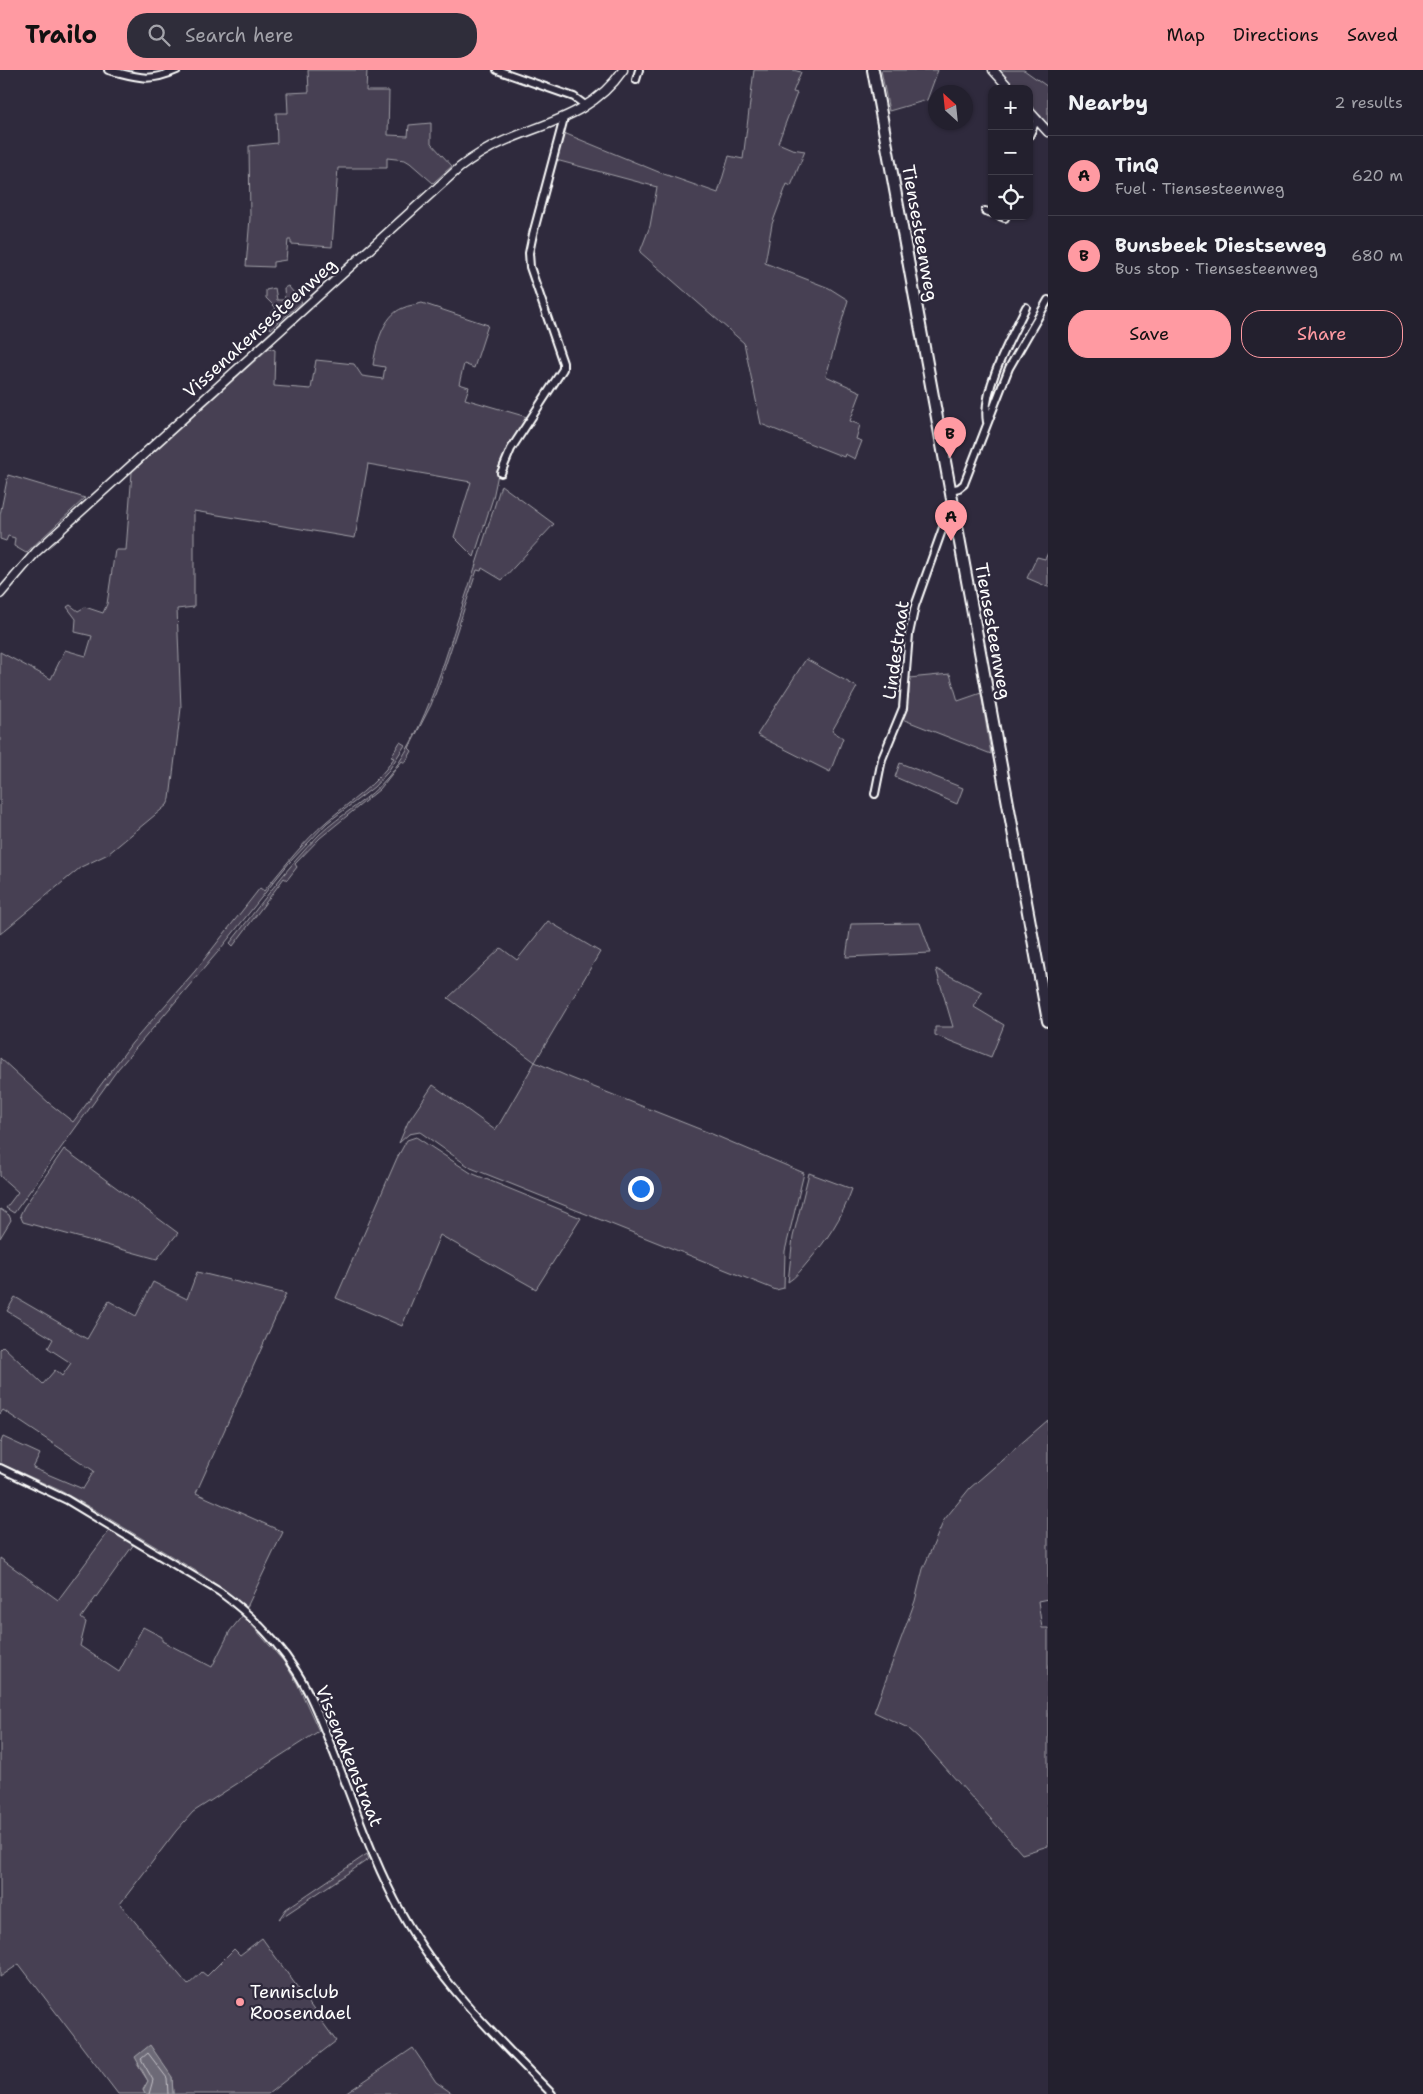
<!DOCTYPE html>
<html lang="en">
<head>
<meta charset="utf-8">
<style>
	body { margin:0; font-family:"Shantell Sans",sans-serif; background:#2f2d3a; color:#f1f3f6 }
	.controls { position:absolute; right:15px; top:15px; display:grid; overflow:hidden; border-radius:10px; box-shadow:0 1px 4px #0004 }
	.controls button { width:45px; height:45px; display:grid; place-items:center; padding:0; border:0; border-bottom:1px solid #403e4a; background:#23202e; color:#f1f3f6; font:25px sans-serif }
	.compass { position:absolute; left:928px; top:15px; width:45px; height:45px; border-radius:50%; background:#23202e; box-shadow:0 1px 4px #0004; rotate:333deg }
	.you { position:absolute; left:640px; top:1118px; width:18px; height:18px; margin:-12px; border:4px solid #fff; border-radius:50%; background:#1a73e8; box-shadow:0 0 0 8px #1a73e833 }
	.badge { display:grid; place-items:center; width:32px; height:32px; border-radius:50%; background:#ff9aa2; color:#111; font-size:16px; font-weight:700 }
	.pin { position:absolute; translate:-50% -41px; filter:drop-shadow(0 1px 2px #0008) }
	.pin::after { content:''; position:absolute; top:26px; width:18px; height:15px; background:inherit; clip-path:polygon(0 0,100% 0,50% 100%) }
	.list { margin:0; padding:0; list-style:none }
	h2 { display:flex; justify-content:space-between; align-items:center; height:65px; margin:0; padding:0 20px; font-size:21px }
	h2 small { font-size:16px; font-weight:400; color:#a3a3aa }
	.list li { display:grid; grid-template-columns:32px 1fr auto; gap:15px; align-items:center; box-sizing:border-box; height:80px; padding:0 20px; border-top:1px solid #403e4a }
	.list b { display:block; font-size:19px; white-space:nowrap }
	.list p { margin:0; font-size:16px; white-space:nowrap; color:#a3a3aa }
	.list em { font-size:16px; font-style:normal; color:#a3a3aa }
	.actions { display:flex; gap:10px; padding:15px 20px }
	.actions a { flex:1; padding:11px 0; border:1px solid #ff9aa2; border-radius:20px; text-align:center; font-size:18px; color:#ff9aa2 }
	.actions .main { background:#ff9aa2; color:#111 }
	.icon { flex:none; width:28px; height:28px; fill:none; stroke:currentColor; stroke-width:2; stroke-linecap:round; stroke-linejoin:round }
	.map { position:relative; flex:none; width:1048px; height:2024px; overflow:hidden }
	header { display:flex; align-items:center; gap:30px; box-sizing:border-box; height:70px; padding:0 25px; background:#ff9aa2; color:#111 }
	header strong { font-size:24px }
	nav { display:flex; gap:28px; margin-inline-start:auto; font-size:18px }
	.search { width:350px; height:45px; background:#2f2d3a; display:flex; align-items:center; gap:12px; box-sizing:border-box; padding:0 18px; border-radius:20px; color:#a3a3aa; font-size:19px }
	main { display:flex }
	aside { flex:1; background:#23202e }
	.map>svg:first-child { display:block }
	.green { fill:#464152; stroke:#a2a0a8 }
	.water { fill:#6d6a77; stroke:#a7a6ad }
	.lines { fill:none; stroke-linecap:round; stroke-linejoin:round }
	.shore { stroke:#c5c3c9; stroke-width:1 }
	.minor-casing { stroke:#fff; stroke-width:10 }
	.tertiary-casing { stroke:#fff; stroke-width:11 }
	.primary-casing { stroke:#fff; stroke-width:14 }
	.minor { stroke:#2f2a3d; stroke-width:6 }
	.tertiary { stroke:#2f2a3d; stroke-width:8 }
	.primary { stroke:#2f2a3d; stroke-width:10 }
	.poi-dot { fill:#ff9aa2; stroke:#2f2a3d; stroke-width:2 }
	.labels { text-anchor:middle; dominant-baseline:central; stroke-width:4.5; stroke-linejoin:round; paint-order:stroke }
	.street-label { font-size:18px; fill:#fff; stroke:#2f2a3d }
	.poi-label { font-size:18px; fill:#fff; stroke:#2f2a3d; text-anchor:start }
</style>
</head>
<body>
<header>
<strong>Trailo</strong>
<div class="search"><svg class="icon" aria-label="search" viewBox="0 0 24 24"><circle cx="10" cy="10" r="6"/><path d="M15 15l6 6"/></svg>Search here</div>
<nav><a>Map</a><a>Directions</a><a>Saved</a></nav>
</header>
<main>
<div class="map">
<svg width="1048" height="2024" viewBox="0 0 1048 2024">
	<rect width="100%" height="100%" fill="#2f2a3d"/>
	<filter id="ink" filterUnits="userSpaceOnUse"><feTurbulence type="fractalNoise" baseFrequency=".02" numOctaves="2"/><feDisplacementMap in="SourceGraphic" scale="10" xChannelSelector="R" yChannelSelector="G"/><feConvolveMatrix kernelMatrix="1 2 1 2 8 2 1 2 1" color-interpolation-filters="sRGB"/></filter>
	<g filter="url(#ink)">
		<!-- green -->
		<path class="green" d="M308 0H367L366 21H389L388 65 408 66 409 55 431 53V73L452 96 433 113 410 93 405 90 387 88V98H338L332 177 291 174V170H288L286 190 273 192V197L246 196 250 148 249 76 277 73 276 43H288L287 23 309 22Z
			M754 0H793L801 2 793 22 797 23 778 73 792 79 805 81 791 116 787 114 772 154 765 193 829 218 848 230 826 306 861 322 850 351 860 355 856 369 862 371 855 389 845 384 844 387 761 354 744 273 640 182 650 156 657 117 556 90 564 63 661 103 718 123 729 86 743 89Z
			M881 0H938L927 30 889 41Z
			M999 0H1024L1048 17V55L1029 34V19H1015Z
			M288 216 302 232 271 259 263 252 276 238 266 228V220L275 218 277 230H285L284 218Z
			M422 233 488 255 474 298 464 294 459 314 469 317 465 329 527 347 512 370 500 394 493 428 474 487 454 467 471 412 368 394 355 468 194 441V537L177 539 181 638 170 729 167 735 108 784 81 797 0 864V582L51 609 65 580 86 586 92 566 75 562 76 549 67 537 70 535 78 541 85 537 103 543 107 534 115 480H126L132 402 269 278 275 280 274 316 311 319 316 290 354 294 362 306 383 309 385 297 373 295C376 276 383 245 403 238 409 235 416 235 422 233Z
			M8 405 85 428 26 483 14 476 15 468 8 466 6 471 0 469V445Z
			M501 415 554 454 502 510 482 498 481 501 477 500 441 609 431 635 409 678 412 681 405 693 402 691 380 719 320 768 295 794 297 797 287 810 284 808 233 876 230 873C259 837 286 798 319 765 341 744 369 730 388 707 421 668 442 600 457 552 472 507 487 461 501 415Z
			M1048 483V517L1027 508 1037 487 1045 489Z
			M806 589 857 617 832 661 843 668 830 702 757 665Z
			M950 604 958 631 981 623 991 684 902 649 909 624V608Z
			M400 672 405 675 387 703 374 717 327 753 289 793 217 883 118 999 14 1143 6 1138 18 1122 0 1106V988L49 1033 73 1052 132 973 195 901 260 818 264 821C284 797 303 772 326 752 351 730 376 716 394 688L391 687Z
			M900 693 963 718 957 734 895 707Z
			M548 851 600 882 535 992 571 1008 712 1064 804 1103 785 1181 784 1218 776 1220 471 1098 420 1062 409 1064 399 1073 408 1052 433 1015 495 1060 500 1053 535 992 448 928 501 878 517 890Z
			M920 853 931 883 846 887 851 854Z
			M936 899 982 922 974 937 1004 955 991 987 935 965V957H953Z
			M416 1067 471 1103 581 1148 536 1219 440 1165 402 1256 336 1228 397 1088 407 1070Z
			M64 1079 178 1163 157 1189 23 1152 20 1145 24 1137Z
			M809 1103 852 1119C842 1148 827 1170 807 1193 801 1200 796 1207 788 1212L793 1167Z
			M0 1139 9 1145 11 1150 0 1168Z
			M197 1202 286 1224 196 1423 283 1462 247 1537 201 1504 93 1439 59 1420 0 1393V1374L3 1367 40 1384 33 1398 83 1419 94 1401 3 1340 0 1344V1279L3 1276 43 1314 55 1300 62 1306 71 1293 48 1278 53 1269 7 1241 15 1227 87 1269 109 1231 136 1246 153 1212 187 1229Z
			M1048 1350V1529L1038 1531 1042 1558H1048V1776L1022 1784 919 1668 908 1658 874 1642 915 1531 923 1499 944 1450 970 1418Z
			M110 1460 134 1474 81 1548 86 1552 80 1576 119 1602 143 1557 162 1567V1571L212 1597 230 1561 243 1545 284 1592 297 1613 319 1661 193 1742 176 1761 120 1834 188 1915 202 1902 207 1906 234 1879 240 1885 262 1868 336 1971 268 2024H173L172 2007 137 1994 148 2011 143 2020 145 2024H118L19 1894 0 1907V1488L58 1530Z
			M367 1784 369 1789 279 1849 286 1839Z
			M413 1978 436 2012 453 2024H345Z"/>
		<!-- water -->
		<path class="water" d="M150 1975 172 2007 173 2024H145L143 2020 148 2011 135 1987Z"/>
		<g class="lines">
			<!-- shore -->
			<path class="shore" d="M149 2024 153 2010 141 1989 148 1983 167 2008 168 2024"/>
			<defs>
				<path id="minor" d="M108 0C137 7 148 13 177 0
					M497 0 574 27 585 35
					M636 10 639 0
					M1029 66 1037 49
					M985 141 992 143
					M1000 146 1005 148
					M987 352C981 320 1012 266 1026 237
					M501 403 511 379 563 299V293L530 197 529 183 533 164 564 48
					M951 420 959 418 964 414 1009 298 1048 230
					M875 724 882 689 903 638 909 564 915 536 945 452 956 446
					M0 1398 67 1430 220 1522C250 1544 276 1569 296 1601 311 1624 321 1651 331 1676 354 1733 372 1790 402 1844 440 1913 497 1968 552 2024"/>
				<path id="tertiary" d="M993 0 1010 19
					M1029 41 1048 62
					M0 524 36 482 459 98C472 88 486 79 502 72 547 52 592 45 623 0"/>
				<path id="primary" d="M873 0 1048 951"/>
			</defs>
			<!-- minor casing -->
			<use href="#minor" class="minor-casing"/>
			<!-- tertiary casing -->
			<use href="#tertiary" class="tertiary-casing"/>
			<!-- primary casing -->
			<use href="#primary" class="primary-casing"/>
			<!-- minor -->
			<use href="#minor" class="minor"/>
			<!-- tertiary -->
			<use href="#tertiary" class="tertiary"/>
			<!-- primary -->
			<use href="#primary" class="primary"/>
		</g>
	</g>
	<!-- markers -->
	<circle class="poi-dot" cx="240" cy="1932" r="5"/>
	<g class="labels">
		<!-- street labels -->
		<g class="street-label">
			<text transform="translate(920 163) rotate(80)">Tiensesteenweg</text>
			<text transform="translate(260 258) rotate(-42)">Vissenakensesteenweg</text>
			<text transform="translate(993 561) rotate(80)">Tiensesteenweg</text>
			<text transform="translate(896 580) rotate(-82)">Lindestraat</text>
			<text transform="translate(349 1686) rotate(68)">Vissenakenstraat</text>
		</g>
		<!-- poi labels -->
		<g class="poi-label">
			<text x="250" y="1922">Tennisclub<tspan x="250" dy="21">Roosendael</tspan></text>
		</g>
	</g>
</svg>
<div class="controls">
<button>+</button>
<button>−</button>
<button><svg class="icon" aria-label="locate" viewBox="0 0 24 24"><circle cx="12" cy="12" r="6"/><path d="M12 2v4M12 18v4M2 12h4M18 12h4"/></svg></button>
</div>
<svg class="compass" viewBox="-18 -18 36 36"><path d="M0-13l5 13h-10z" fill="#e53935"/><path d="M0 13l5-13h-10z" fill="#a3a3aa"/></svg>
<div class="you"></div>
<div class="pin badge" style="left:951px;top:471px">A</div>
<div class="pin badge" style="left:950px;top:388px">B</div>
</div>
<aside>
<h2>Nearby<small>2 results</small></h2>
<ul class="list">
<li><span class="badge">A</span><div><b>TinQ</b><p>Fuel · Tiensesteenweg</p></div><em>620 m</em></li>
<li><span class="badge">B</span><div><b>Bunsbeek Diestseweg</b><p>Bus stop · Tiensesteenweg</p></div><em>680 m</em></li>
</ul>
<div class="actions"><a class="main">Save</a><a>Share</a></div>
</aside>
</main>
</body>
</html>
